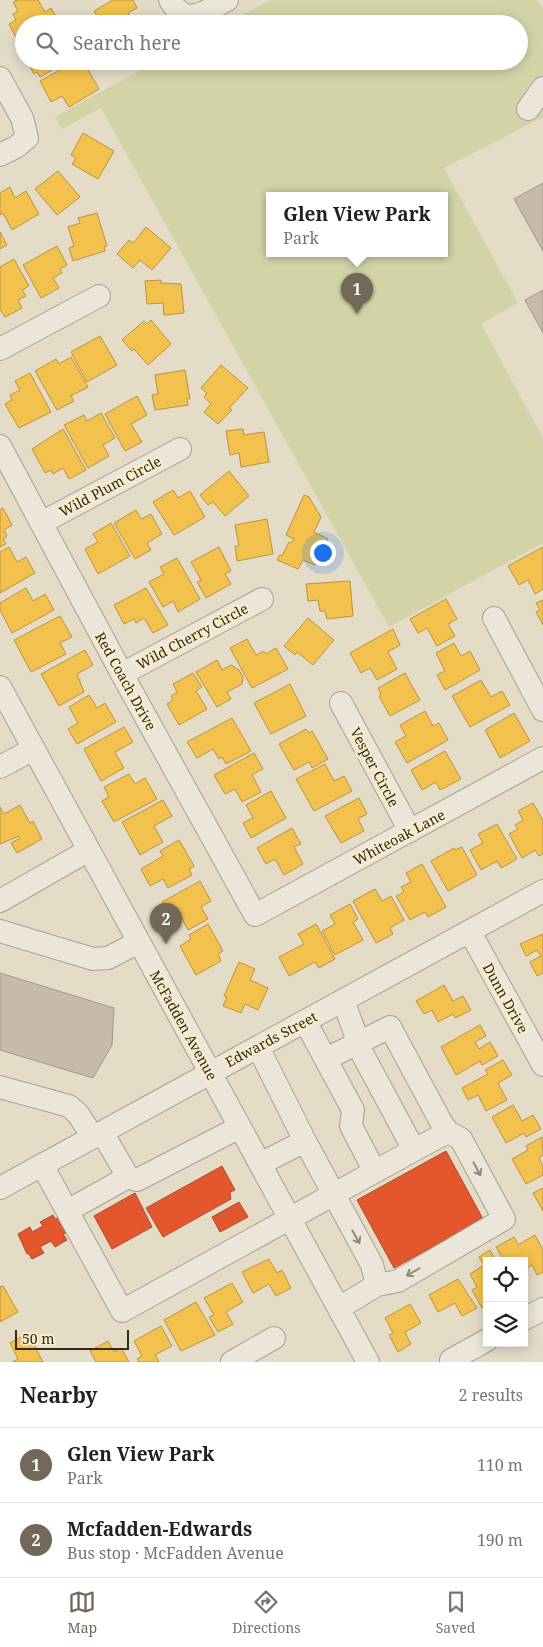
<!DOCTYPE html>
<html lang="en">
<head>
<meta charset="utf-8">
<style>
	body { margin:0; font-family:"Noto Serif",serif; background:#f2f2f2; color:#202124 }
	.controls { position:absolute; right:15px; bottom:15px; display:grid; overflow:hidden; border-radius:0px; box-shadow:0 2px 12px #0003 }
	.controls button { width:45px; height:45px; display:grid; place-items:center; padding:0; border:0; border-bottom:1px solid #e0e0e0; background:#fff; color:#202124; font:25px sans-serif }
	.scale { position:absolute; left:15px; bottom:12px; width:114px; box-sizing:border-box; padding-left:5px; border:2px solid #36291a; border-top:0; font-size:14px; line-height:18px; white-space:nowrap; color:#36291a; -webkit-text-stroke:4px #f7eccb; paint-order:stroke }
	.you { position:absolute; left:322px; top:552px; width:18px; height:18px; margin:-12px; border:4px solid #fff; border-radius:50%; background:#1a73e8; box-shadow:0 0 0 8px #1a73e833 }
	.badge { display:grid; place-items:center; width:32px; height:32px; border-radius:50%; background:#736857; color:#fff; font-size:16px; font-weight:700 }
	.pin { position:absolute; translate:-50% -41px; filter:drop-shadow(0 1px 2px #0008) }
	.pin::after { content:''; position:absolute; top:26px; width:18px; height:15px; background:inherit; clip-path:polygon(0 0,100% 0,50% 100%) }
	.popup { position:absolute; left:266px; top:192px; width:182px; height:65px; box-sizing:border-box; display:grid; place-content:center; border-radius:0px; background:#fff; filter:drop-shadow(0 1px 4px #0005); font-size:16px; white-space:nowrap; color:#757577 }
	.popup b { font-size:19px; color:#202124 }
	.popup::after { content:''; position:absolute; left:50%; top:100%; margin-left:-10px; border:10px solid transparent; border-top-color:#fff }
	.list { margin:0; padding:0; list-style:none }
	h2 { display:flex; justify-content:space-between; align-items:center; height:65px; margin:0; padding:0 20px; font-size:21px }
	h2 small { font-size:16px; font-weight:400; color:#757577 }
	.list li { display:grid; grid-template-columns:32px 1fr auto; gap:15px; align-items:center; box-sizing:border-box; height:75px; padding:0 20px; border-top:1px solid #e0e0e0 }
	.list b { display:block; font-size:19px; white-space:nowrap }
	.list p { margin:0; font-size:16px; white-space:nowrap; color:#757577 }
	.list em { font-size:16px; font-style:normal; color:#757577 }
	.icon { flex:none; width:28px; height:28px; fill:none; stroke:currentColor; stroke-width:2; stroke-linecap:round; stroke-linejoin:round }
	.map { position:relative; flex:none; width:543px; height:1362px; overflow:hidden }
	.search { position:absolute; background:#fff; box-shadow:0 2px 12px #0003; left:15px; right:15px; top:15px; height:55px; display:flex; align-items:center; gap:12px; box-sizing:border-box; padding:0 18px; border-radius:28px; color:#757577; font-size:19px }
	.sheet { height:215px; background:#fff }
	nav { display:flex; justify-content:space-around; align-items:center; box-sizing:border-box; height:70px; border-top:1px solid #e0e0e0; background:#fff; font-size:14px; color:#757577 }
	nav a { display:grid; justify-items:center; gap:2px }
	nav .on { color:#736857 }
	.map>svg:first-child { display:block }
	.green { fill:#d2d4a8; fill-rule:evenodd }
	.homes { fill:#f2c14e; stroke:#ba933e }
	.shops { fill:#e4572e; stroke:#b04928 }
	.building { fill:#c7baa8; stroke:#a39787 }
	.lines { fill:none; stroke-linecap:round; stroke-linejoin:round }
	.minor-casing { stroke:#a8a091; stroke-width:24 }
	.minor { stroke:#ebe6d9; stroke-width:22 }
	.oneway { stroke:#90887a }
	.labels { text-anchor:middle; dominant-baseline:central; stroke-width:5; stroke-linejoin:round; paint-order:stroke }
	.street-label { font-size:14px; fill:#36291a; stroke:#f7eccb }
</style>
</head>
<body>
<div class="map">
<svg width="543" height="1362" viewBox="0 0 543 1362">
	<rect width="100%" height="100%" fill="#e4dcc7"/>
	<!-- green -->
	<path class="green" d="M270 0H538L543 9V117L444 168 518 303 481 324 543 438V543L389 627 101 108 62 129 55 117 157 61H519V24H226ZM270 195H444V253H270Z"/>
	<!-- homes -->
	<path class="homes" d="M17 0H38L45 12 51 8 57 19 49 24H24V38L18 41 9 24 16 20 13 14 18 11 13 2Z
		M113 0H133L137 8 128 13 133 24H101L94 11Z
		M27 61H68L40 77 37 72 34 74Z
		M76 61H83L99 89 69 107 62 96 51 102 40 81Z
		M132 61H153L137 70Z
		M83 133 114 151 98 179 72 164 76 158 71 155Z
		M58 171 80 197 57 215 35 189Z
		M10 187 15 198 26 191 39 214 12 230 3 213 0 215V193Z
		M97 213 107 246 104 247 105 251 73 261 69 248 74 246 68 227 80 223 78 218Z
		M146 227 171 248 152 270 140 260 133 268 117 254 129 240 133 243Z
		M0 232 7 245 0 249Z
		M57 246 67 265 60 269 62 273 53 278 59 288 41 298 23 265Z
		M14 259 29 286 22 290 26 296 18 300 22 308 5 317 0 309V267Z
		M161 280V283L181 284 184 313 164 315 163 303 147 304 145 281Z
		M151 320 171 344 148 365 134 349 132 351 122 340 144 321 147 324Z
		M100 336 117 365 87 382 71 352Z
		M71 357 88 387 71 396 74 401 57 410 35 371 56 359 59 364Z
		M221 365 248 388 229 408 232 410 218 424 204 412 211 404 204 397 207 393 201 388Z
		M185 370 190 399H187L188 405 155 410 152 395 158 394 155 375Z
		M30 373 51 412 19 428 5 404 12 400 10 395 20 390 15 381Z
		M137 396 147 415 131 424 142 442 125 451 105 414Z
		M101 413 115 438 103 445 109 456 88 468 64 425 84 415 87 421Z
		M63 429 86 470 69 479 63 468 53 474 51 470 45 473 32 449Z
		M243 429 244 435 264 432 269 462 241 467 239 453 230 455 226 431Z
		M229 471 249 496 225 516 213 502 208 505 200 495Z
		M173 490 178 498 190 491 205 517 174 535 153 502Z
		M304 495 309 497 321 517 314 532 328 539 315 565 303 560 298 569 277 560 280 555 282 556 289 542 291 543 294 539 286 535Z
		M3 508 12 525 4 530 7 536 3 539 6 544 0 547V510Z
		M136 510 141 519 151 514 162 534 147 543 151 550 135 559 114 523Z
		M267 519 273 554 237 561 235 546H239L235 525Z
		M111 523 130 556 98 574 85 549 98 542 93 534Z
		M9 547 17 562 26 557 35 573 0 593V552Z
		M219 547 231 571 225 574 231 584 206 598 197 582 201 580 191 562Z
		M543 547V589L535 594 528 580 519 585 508 566Z
		M177 558 200 599 178 612 173 601 163 607 149 582 164 574 160 567Z
		M350 581 353 616 327 619 325 611H320L318 600 308 601 306 584Z
		M26 588 33 601 45 594 54 610 12 633 0 610V603Z
		M146 588 168 625 153 633 144 618 136 623 134 619 124 624 114 605Z
		M446 599 457 619 448 624 455 636 437 646 427 628 418 633 410 619Z
		M543 600V625L536 612 540 610 536 603Z
		M60 616 72 637 60 643 66 654 31 672 14 640Z
		M308 618 334 640 313 665 297 652 295 655 284 646Z
		M393 629 400 645 388 652 397 669 377 680 370 668 361 673 350 653Z
		M247 639 256 655 264 651 266 654 276 648 288 669 252 688 230 648Z
		M454 643 461 656 470 651 480 670 445 690 437 675 445 671 436 653Z
		M85 650 93 665 77 674 84 692 59 706 41 674Z
		M217 660 222 670 231 665 239 670 243 677 242 684 227 692 231 699 217 707 196 672Z
		M193 673 202 687 196 691 207 709 179 725 167 704 173 700 171 696 177 692 173 684Z
		M405 673 420 700 390 716 379 696 381 694 378 688Z
		M481 680 491 697 502 691 510 705 470 727 452 696Z
		M290 684 306 716 271 734 254 703Z
		M89 695 97 708 105 703 116 722 77 744 68 729 78 723 69 707Z
		M425 711 433 726 439 723 448 740 407 763 395 742 406 736 400 725Z
		M514 713 530 741 500 758 485 730Z
		M232 718 251 751 226 764 222 757 219 759 213 749 197 758 187 742Z
		M124 727 133 742 115 752 124 768 101 781 84 749Z
		M306 729 309 733 312 731 328 759 312 768 309 762 294 770 279 744Z
		M445 751 461 779 440 790 436 782 422 790 411 770Z
		M254 753 263 769 252 775 261 792 242 802 235 789 225 794 214 775Z
		M325 764 334 781 344 776 352 791 314 811 296 779Z
		M129 774 135 784 145 778 157 799 114 822 102 801 109 797 104 787Z
		M271 791 286 818 251 838 243 823 253 818 246 805Z
		M359 798 367 814 358 819 364 831 341 843 325 816Z
		M163 800 172 816 154 826 163 842 140 855 122 822Z
		M533 803 543 820V854L539 856 535 850 522 858 509 834 518 829 515 825 523 820 518 811Z
		M20 805 30 823 33 821 42 839 17 853 11 843 20 838 19 836 0 844V807L4 814Z
		M497 824 517 859 501 868 497 861 481 870 470 850 483 843 478 834Z
		M292 828 301 844 294 847 303 864 284 875 275 859 266 864 257 848Z
		M179 840 194 866 189 869 192 875 168 888 163 879 150 886 141 869 163 856 160 851Z
		M462 847 477 875 448 891 431 861 454 848 455 850Z
		M422 864 446 907 428 917 425 912 410 920 396 896 404 892 401 887 411 882 406 873Z
		M200 881 211 901 201 907 208 919 188 930 179 913 171 917 162 902Z
		M375 889 382 901 391 896 404 920 390 928 393 934 376 943 353 901Z
		M350 904 358 919 353 922 363 940 335 955 322 931 335 924 330 915Z
		M208 924 223 951 218 954 221 961 196 975 180 946 191 939 189 935Z
		M316 924 335 959 319 968 315 962 289 976 279 957 304 944 298 934Z
		M543 934V973L537 976 530 962 541 956 537 950 526 956 520 944Z
		M239 962 255 969 250 980 268 988 258 1010 245 1004 241 1013 223 1006 227 997 224 996Z
		M444 985 453 1001 463 996 471 1010 455 1018 453 1014 438 1022 432 1010 424 1014 416 1001Z
		M480 1025 486 1036 475 1042 479 1049 490 1042 498 1056 482 1065 480 1061 456 1075 441 1047Z
		M503 1060 512 1075 498 1083 507 1100 486 1111 478 1095 468 1100 462 1088 488 1074 485 1070Z
		M513 1105 522 1121 533 1115 541 1129 526 1137 524 1133 506 1143 492 1117Z
		M542 1137 543 1155 539 1158 543 1166V1175L526 1184 512 1159 528 1150 526 1146Z
		M543 1188V1211L533 1193Z
		M535 1235 543 1250V1272L537 1275 532 1265 524 1270V1261H504L496 1247 514 1237 518 1245Z
		M490 1250 496 1261H487V1305L482 1308 472 1290 477 1287 470 1274 484 1265 479 1257Z
		M269 1259 277 1273 282 1270 291 1288 276 1296 269 1284 253 1293 242 1272Z
		M458 1279 477 1308 462 1316 455 1303 438 1312 429 1295Z
		M232 1283 243 1302 226 1312 233 1324 218 1332 209 1317 214 1315 204 1298Z
		M3 1286 18 1312 0 1322V1287Z
		M196 1302 215 1335 181 1351 164 1320Z
		M410 1304 421 1323 405 1332 411 1344 398 1352 389 1335 393 1333 385 1318Z
		M161 1326 172 1346 155 1355 159 1362H139L137 1359 142 1356 134 1341Z
		M28 1333 43 1362H12L18 1359 10 1343Z
		M108 1341 114 1352 121 1348 129 1362H96L90 1351Z"/>
	<!-- shops -->
	<path class="shops" d="M446 1151 483 1219 394 1268 357 1200Z
		M222 1166 235 1190 230 1192 231 1199 163 1237 146 1208Z
		M135 1193 152 1227 112 1249 94 1216Z
		M239 1202 248 1217 220 1232 212 1217Z
		M53 1215 55 1219 58 1218 66 1233 63 1234 67 1240 55 1247 51 1241 40 1247 44 1253 32 1259 28 1253 27 1254 18 1234 30 1227 32 1232 43 1226 40 1222Z"/>
	<!-- building -->
	<path class="building" d="M543 183V251L514 199Z
		M543 290V333L525 300Z
		M0 973 114 1008 112 1045 93 1078 0 1050Z"/>
	<g class="lines">
		<defs>
			<path id="minor" d="M170 0C186 29 206 11 227 0
				M0 78 22 118 27 138 16 147 0 155
				M528 109 543 88
				M0 349 99 296
				M0 446 122 674 255 915 543 758
				M41 523 180 449
				M494 618 543 710
				M122 674 262 599
				M0 687 368 1362
				M341 703 410 831
				M0 767 34 749
				M0 901 89 850
				M0 931 93 959 108 958 139 942
				M470 932 543 1065
				M305 1021 353 1110 351 1126 374 1170
				M258 1047 305 1141 260 1164
				M326 1059 390 1027 441 1122 448 1132 461 1139 504 1219 398 1281 377 1285 339 1308
				M0 1087 69 1106 78 1114 93 1137
				M102 1132 128 1177 137 1180 240 1127
				M305 1141 372 1265 377 1285
				M414 1150 448 1132
				M42 1165 122 1311 414 1150 363 1055 343 1000
				M0 1188 543 891
				M67 1211 128 1177
				M524 1319 543 1309
				M451 1360 487 1340
				M232 1362 274 1338"/>
		</defs>
		<!-- minor casing -->
		<use href="#minor" class="minor-casing"/>
		<!-- minor -->
		<use href="#minor" class="minor"/>
	</g>
	<!-- one-way arrows -->
	<defs><path id="oneway-shaft" d="M-6 0H5M1.5-3L5.5 0L1.5 3" fill="none" stroke-width="1.6" stroke-linecap="round" stroke-linejoin="round" transform="scale(1.25)"/></defs>
	<g class="oneway">
		<use href="#oneway-shaft" transform="translate(477 1169) rotate(62)"/>
		<use href="#oneway-shaft" transform="translate(356 1237) rotate(61)"/>
		<use href="#oneway-shaft" transform="translate(413 1272) rotate(150)"/>
	</g>
	<g class="labels">
		<!-- street labels -->
		<g class="street-label">
			<text transform="translate(110 486) rotate(-28)">Wild Plum Circle</text>
			<text transform="translate(192 636) rotate(-28)">Wild Cherry Circle</text>
			<text transform="translate(126 681) rotate(61)">Red Coach Drive</text>
			<text transform="translate(375 767) rotate(62)">Vesper Circle</text>
			<text transform="translate(399 837) rotate(-28)">Whiteoak Lane</text>
			<text transform="translate(506 998) rotate(61)">Dunn Drive</text>
			<text transform="translate(184 1025) rotate(61)">McFadden Avenue</text>
			<text transform="translate(271 1039) rotate(-28)">Edwards Street</text>
		</g>
	</g>
</svg>
<div class="controls">
<button><svg class="icon" aria-label="locate" viewBox="0 0 24 24"><circle cx="12" cy="12" r="6"/><path d="M12 2v4M12 18v4M2 12h4M18 12h4"/></svg></button>
<button><svg class="icon" aria-label="layers" viewBox="0 0 24 24"><path d="M12 4l9 5-9 5-9-5zM3 14l9 5 9-5"/></svg></button>
</div>
<div class="scale">50 m</div>
<div class="you"></div>
<div class="pin badge" style="left:357px;top:314px">1</div>
<div class="popup"><b>Glen View Park</b>Park</div>
<div class="pin badge" style="left:166px;top:944px">2</div>
<div class="search"><svg class="icon" aria-label="search" viewBox="0 0 24 24"><circle cx="10" cy="10" r="6"/><path d="M15 15l6 6"/></svg>Search here</div>
</div>
<section class="sheet">
<h2>Nearby<small>2 results</small></h2>
<ul class="list">
<li><span class="badge">1</span><div><b>Glen View Park</b><p>Park</p></div><em>110 m</em></li>
<li><span class="badge">2</span><div><b>Mcfadden-Edwards</b><p>Bus stop · McFadden Avenue</p></div><em>190 m</em></li>
</ul>
</section>
<nav>
<a class="on"><svg class="icon" aria-label="map" viewBox="0 0 24 24"><path d="M3 6l6-2 6 2 6-2v14l-6 2-6-2-6 2zM9 4v14M15 6v14"/></svg>Map</a>
<a><svg class="icon" aria-label="directions" viewBox="0 0 24 24"><path d="M12 3l9 9-9 9-9-9zM9 14v-3h6M13 9l2 2-2 2"/></svg>Directions</a>
<a><svg class="icon" aria-label="saved" viewBox="0 0 24 24"><path d="M7 4h10v16l-5-4-5 4z"/></svg>Saved</a>
</nav>
</body>
</html>
